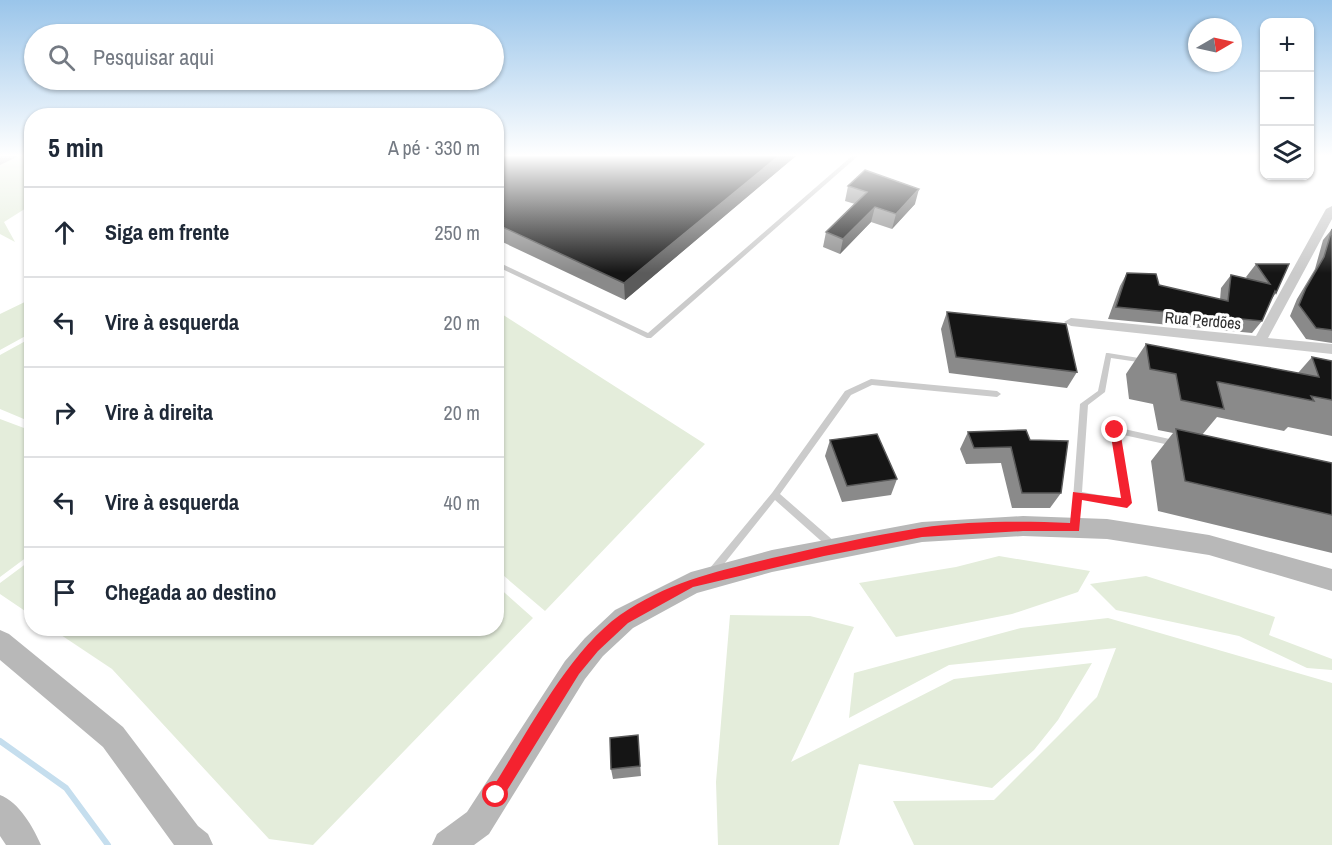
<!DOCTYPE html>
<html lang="pt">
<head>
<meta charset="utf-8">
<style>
	body { margin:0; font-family:"Archivo Narrow",sans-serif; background:#f2f2f3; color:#1f2937 }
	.controls { position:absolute; right:18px; top:18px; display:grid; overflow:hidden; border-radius:12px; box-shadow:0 2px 4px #0004 }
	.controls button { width:54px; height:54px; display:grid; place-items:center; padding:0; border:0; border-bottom:2px solid #e0e1e3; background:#fff; color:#1f2937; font:30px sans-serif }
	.compass { position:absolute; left:1188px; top:18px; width:54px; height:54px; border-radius:50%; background:#fff; box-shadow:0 2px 4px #0004; rotate:81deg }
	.stop { position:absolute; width:18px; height:18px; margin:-14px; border:4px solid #f4222f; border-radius:50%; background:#fff }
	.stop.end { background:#f4222f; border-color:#fff; box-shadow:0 2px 6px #0008 }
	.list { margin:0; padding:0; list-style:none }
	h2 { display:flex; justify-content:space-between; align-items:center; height:78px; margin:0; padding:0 24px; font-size:26px }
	h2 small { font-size:20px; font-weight:400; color:#747a83 }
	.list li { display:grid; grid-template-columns:39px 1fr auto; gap:18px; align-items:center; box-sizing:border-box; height:90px; padding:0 24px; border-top:2px solid #e0e1e3 }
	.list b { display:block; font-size:22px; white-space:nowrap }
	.list em { font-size:20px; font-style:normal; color:#747a83 }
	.icon { flex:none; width:33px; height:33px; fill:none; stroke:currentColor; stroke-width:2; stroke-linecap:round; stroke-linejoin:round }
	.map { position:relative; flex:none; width:1332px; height:845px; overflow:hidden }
	.search { position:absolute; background:#fff; box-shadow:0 2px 4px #0004; left:24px; top:24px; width:480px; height:66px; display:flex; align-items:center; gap:15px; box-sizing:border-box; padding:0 21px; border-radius:33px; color:#747a83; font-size:22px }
	.panel { position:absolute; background:#fff; box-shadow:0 2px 4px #0004; left:24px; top:108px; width:480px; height:528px; border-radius:24px }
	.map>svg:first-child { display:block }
	.green { fill:#e4eddb }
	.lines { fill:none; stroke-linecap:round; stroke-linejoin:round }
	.stream { stroke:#c5deee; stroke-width:6 }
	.service { fill:#cbcbcb; fill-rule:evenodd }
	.minor { fill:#cbcbcb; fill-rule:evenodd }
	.secondary { fill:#b8b8b8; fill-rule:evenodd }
	.primary { fill:#a6a6a6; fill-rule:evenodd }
	.wall { fill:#8a8a8a }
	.shaded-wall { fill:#5b5b5b }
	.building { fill:#151515; stroke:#5b5b5b; stroke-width:1.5 }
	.route { fill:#f4222f }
	.labels { text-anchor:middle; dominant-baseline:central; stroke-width:6; stroke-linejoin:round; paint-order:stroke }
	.street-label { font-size:16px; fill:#2e2e2e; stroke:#fff }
</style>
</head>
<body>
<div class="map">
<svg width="1332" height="845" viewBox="0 0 1332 845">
	<rect width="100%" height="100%" fill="#fff"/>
	<!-- green -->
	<path class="green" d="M22 155H31V205L4 222 15 242 0 234V163Z
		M31 299V333L0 350V314Z
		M497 311 705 444 545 611 497 570Z
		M31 338V422L0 409V355Z
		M0 419 32 431 31 554 0 577Z
		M999 556 1090 571 1078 592 1012 614 896 637 859 583 956 567Z
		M31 560V615L0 594V583Z
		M1146 576 1275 617 1269 635 1332 659V670L1307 668 1239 636 1116 610 1090 584Z
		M497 586 533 618 313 845 269 839 112 669 52 629 496 628Z
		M730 615 810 616 854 627 791 762 954 679 1092 663 1058 720 1034 750 992 788 859 764 839 845H718L716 782Z
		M1108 618 1332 683V845H914L893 801 994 800 1097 697 1116 648 949 665 849 718 854 673 1021 628Z"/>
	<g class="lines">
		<!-- stream -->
		<path class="stream" d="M0 741 66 788 108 845"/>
		<!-- service -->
		<path class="service" d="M853 155H859L651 338H647L496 266V261L648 333Z
			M1106 353H1108L1145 359 1148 361 1145 363 1111 358 1105 392 1088 405 1082 492 1122 499 1111 430 1112 428 1115 427 1174 440 1177 441 1178 443 1177 445 1174 446 1119 434 1131 503 1130 505 1127 506 1081 499 1079 526 1078 529 1075 530 1072 529 1071 526 1080 404 1098 391Z
			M871 379 997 391 1001 394 997 397 872 385 851 395 780 494 835 542 836 545 835 548 832 549 829 548 775 500 716 574 713 575 710 574 709 571 710 568 772 493 845 391Z"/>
		<!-- minor -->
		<path class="minor" d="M1332 206V219L1268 338 1332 344V354L1071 326 1064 322 1071 318 1256 336 1326 209Z"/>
		<!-- secondary -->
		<path class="secondary" d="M1023 516 1107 519 1209 535 1332 569V591L1209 555 1107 539 1023 536 922 542 772 572 697 593 633 628 603 656 585 679 489 834 474 845H432L437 834 467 812 565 661 585 638 615 610 691 572 772 550 922 522Z
			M0 630 9 634 123 727 198 826 208 834 213 845H174L103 747 0 660Z
			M0 795C19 802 33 827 41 845H6L0 836Z"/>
		<!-- primary -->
		<path class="primary" d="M0 155H21L0 165Z"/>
	</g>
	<!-- wall -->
	<path class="wall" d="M496 155H797L625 300 496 239Z
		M848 186 915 204 892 229 871 222 840 254 823 247 826 232 855 204 845 201Z
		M1332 229V343L1306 339 1290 316 1297 299 1315 269 1323 240Z
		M1256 264 1276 293 1271 300 1262 321 1252 333 1108 319 1120 286 1127 273 1159 285 1220 300 1221 288 1231 275 1248 279 1246 277Z
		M947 312 1077 372 1067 388 949 373 941 329Z
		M1146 344 1298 373 1312 357 1332 361V436L1288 427 1284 431 1217 417 1202 435 1332 463V553L1158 511 1151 461 1173 433 1158 430 1153 404 1129 399 1126 374Z
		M968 432 1030 440 1061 493 1050 508H1012L1001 463 966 464 960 449Z
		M830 440 897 479 891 495 842 502 825 456Z
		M638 735 641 776 613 779 611 769Z"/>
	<!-- shaded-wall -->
	<path class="shaded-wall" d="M780 155H797L625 300 624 283Z
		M919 189 915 204 892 229 896 214Z
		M875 207 871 222 840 254 843 239Z"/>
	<!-- building -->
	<path class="building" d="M496 155H780L624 283 496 224Z
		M865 170 919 189 896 214 875 207 843 239 826 232 867 192 848 186Z
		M1332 229V330L1316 328 1299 305 1306 288 1324 257Z
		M1256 264H1289L1276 293 1275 291 1262 321 1116 307 1127 273 1156 274 1159 285 1228 301 1231 275 1270 284Z
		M947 312 1066 324 1077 372 956 357Z
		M1146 344 1319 377 1312 357 1332 361V400L1311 396 1314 401 1219 382H1217L1224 409 1181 400 1176 374 1150 369Z
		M1176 429 1332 463V515L1185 481Z
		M1026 430 1030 440 1068 441 1061 493H1022L1011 447 974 448 968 432Z
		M877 434 897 479 847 486 830 440Z
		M638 735 640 766 611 769 610 738Z"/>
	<!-- sky -->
	<linearGradient id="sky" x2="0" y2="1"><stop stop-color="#9ac5ea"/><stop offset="0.57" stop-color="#fff"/><stop offset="1" stop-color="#fff" stop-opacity="0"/></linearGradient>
	<rect width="1332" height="273" fill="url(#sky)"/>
	<!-- route -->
	<path class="route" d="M1115 426 1120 430 1132 503 1127 508 1082 500 1079 531H1023L922 537 824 556 693 587 628 623 598 651 579 674 501 800H491V790C526 736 567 653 620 615 667 582 718 571 772 558 821 547 870 536 920 528 968 521 1021 521 1070 523L1073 492 1121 498 1110 430Z"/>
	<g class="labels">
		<!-- street labels -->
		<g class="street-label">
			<text transform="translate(1203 320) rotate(5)">Rua Perdões</text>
		</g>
	</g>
</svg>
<div class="controls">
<button>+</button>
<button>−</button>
<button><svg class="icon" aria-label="layers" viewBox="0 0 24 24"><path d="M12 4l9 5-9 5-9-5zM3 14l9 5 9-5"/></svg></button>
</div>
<svg class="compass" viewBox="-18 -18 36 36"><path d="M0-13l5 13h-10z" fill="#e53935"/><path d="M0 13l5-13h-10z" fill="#747a83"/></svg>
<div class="stop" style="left:496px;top:795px"></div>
<div class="stop end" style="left:1115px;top:430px"></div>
<div class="search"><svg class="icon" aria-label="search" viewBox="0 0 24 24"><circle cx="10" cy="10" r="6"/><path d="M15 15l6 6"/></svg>Pesquisar aqui</div>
<section class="panel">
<h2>5 min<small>A pé · 330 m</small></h2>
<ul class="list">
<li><svg class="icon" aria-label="ahead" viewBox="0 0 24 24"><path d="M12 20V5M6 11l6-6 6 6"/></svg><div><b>Siga em frente</b></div><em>250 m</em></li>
<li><svg class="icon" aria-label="left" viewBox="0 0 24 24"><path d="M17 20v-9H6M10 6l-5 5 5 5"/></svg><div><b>Vire à esquerda</b></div><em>20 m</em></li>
<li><svg class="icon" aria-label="right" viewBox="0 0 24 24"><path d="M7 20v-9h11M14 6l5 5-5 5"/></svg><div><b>Vire à direita</b></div><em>20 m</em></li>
<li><svg class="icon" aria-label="left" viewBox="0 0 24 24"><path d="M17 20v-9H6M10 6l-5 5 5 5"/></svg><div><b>Vire à esquerda</b></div><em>40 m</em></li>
<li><svg class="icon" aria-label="arrive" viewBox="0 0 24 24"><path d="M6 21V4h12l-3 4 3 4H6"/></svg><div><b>Chegada ao destino</b></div></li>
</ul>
</section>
</div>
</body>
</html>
